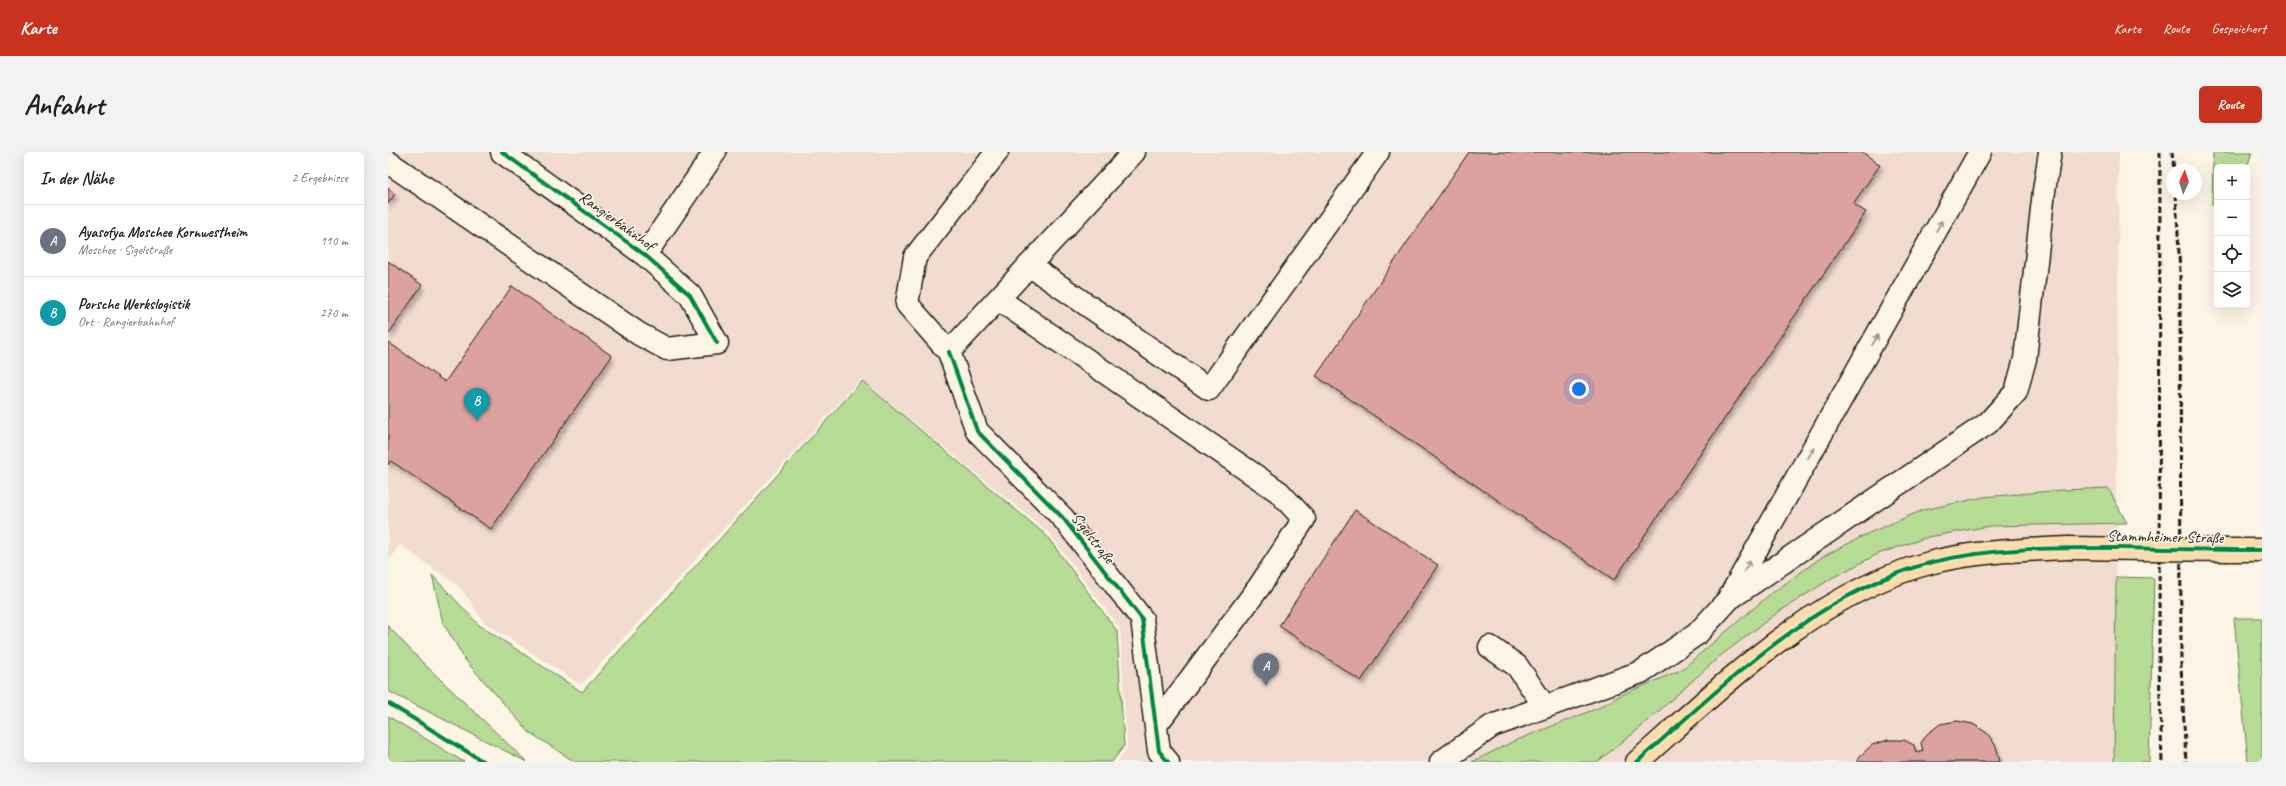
<!DOCTYPE html>
<html lang="de">
<head>
<meta charset="utf-8">
<style>
	body { margin:0; font-family:Caveat,sans-serif; background:#f2f2f2; color:#222 }
	.controls { position:absolute; right:12px; top:12px; display:grid; overflow:hidden; border-radius:6px; box-shadow:0 4px 16px #0002 }
	.controls button { width:36px; height:36px; display:grid; place-items:center; padding:0; border:0; border-bottom:1px solid #e0e0e0; background:#fff; color:#222; font:20px sans-serif }
	.compass { position:absolute; left:1778px; top:12px; width:36px; height:36px; border-radius:50%; background:#fff; box-shadow:0 4px 16px #0002; rotate:4deg }
	.you { position:absolute; left:1191px; top:237px; width:14px; height:14px; margin:-10px; border:3px solid #fff; border-radius:50%; background:#1a73e8; box-shadow:0 0 0 6px #1a73e833 }
	.badge { display:grid; place-items:center; width:26px; height:26px; border-radius:50%; background:#c8321e; color:#fff; font-size:13px; font-weight:700 }
	.pin { position:absolute; translate:-50% -33px; filter:drop-shadow(0 1px 2px #0008) }
	.pin::after { content:''; position:absolute; top:21px; width:14px; height:12px; background:inherit; clip-path:polygon(0 0,100% 0,50% 100%) }
	.list { margin:0; padding:0; list-style:none }
	h2 { display:flex; justify-content:space-between; align-items:center; height:52px; margin:0; padding:0 16px; font-size:17px }
	h2 small { font-size:13px; font-weight:400; color:#767676 }
	.list li { display:grid; grid-template-columns:26px 1fr auto; gap:12px; align-items:center; box-sizing:border-box; height:72px; padding:0 16px; border-top:1px solid #e0e0e0 }
	.list b { display:block; font-size:15px; white-space:nowrap }
	.list p { margin:0; font-size:13px; white-space:nowrap; color:#767676 }
	.list em { font-size:13px; font-style:normal; color:#767676 }
	.icon { flex:none; width:22px; height:22px; fill:none; stroke:currentColor; stroke-width:2; stroke-linecap:round; stroke-linejoin:round }
	.map { position:relative; flex:none; width:1874px; height:610px; overflow:hidden; border-radius:6px }
	header { display:flex; align-items:center; gap:24px; box-sizing:border-box; height:56px; padding:0 20px; background:#c8321e; color:#fff }
	header strong { font-size:19px }
	nav { display:flex; gap:22px; margin-inline-start:auto; font-size:14px }
	.intro { display:flex; align-items:center; justify-content:space-between; box-sizing:border-box; height:96px; padding:0 24px }
	h1 { margin:0; font-size:28px }
	.button { padding:10px 18px; border-radius:6px; background:#c8321e; color:#fff; font-size:14px; font-weight:700 }
	main { display:flex; gap:24px; padding:0 24px }
	aside { flex:1; background:#fff; border-radius:6px; box-shadow:0 4px 16px #0002 }
	.map>svg:first-child { display:block }
	.built { fill:#f2dcd0 }
	.green { fill:#b7dc96; stroke:#6a7c59 }
	.building { fill:#dca2a0; stroke:#1c1c1c; filter:url(#shadow) }
	.lines { fill:none; stroke-linecap:round; stroke-linejoin:round }
	.minor-casing { stroke:#1c1c1c; stroke-width:25 }
	.major-casing { stroke:#1c1c1c; stroke-width:25 }
	.minor { stroke:#fcf5e5; stroke-width:22 }
	.major { stroke:#fcdcac; stroke-width:22 }
	.rail { stroke:#1c1c1c; stroke-width:3; stroke-dasharray:6 3; stroke-linecap:butt }
	.major-bridge-casing { stroke:#1c1c1c; stroke-width:25; stroke-linecap:butt }
	.major-bridge { stroke:#fcdcac; stroke-width:22 }
	.cycleway-casing { stroke:#fcf5e5; stroke-width:6 }
	.cycleway { stroke:#00873e; stroke-width:4 }
	.oneway { stroke:#97938b }
	.labels { text-anchor:middle; dominant-baseline:central; stroke-width:3.5; stroke-linejoin:round; paint-order:stroke }
	.street-label { font-size:16px; fill:#1c1c1c; stroke:#fcf5e5 }
</style>
</head>
<body>
<header>
<strong>Karte</strong>
<nav><a>Karte</a><a>Route</a><a>Gespeichert</a></nav>
</header>
<div class="intro"><h1>Anfahrt</h1><a class="button">Route</a></div>
<main>
<aside>
<h2>In der Nähe<small>2 Ergebnisse</small></h2>
<ul class="list">
<li><span class="badge" style="background:#6b7280">A</span><div><b>Ayasofya Moschee Kornwestheim</b><p>Moschee · Sigelstraße</p></div><em>110 m</em></li>
<li><span class="badge" style="background:#0f9aa8">B</span><div><b>Porsche Werkslogistik</b><p>Ort · Rangierbahnhof</p></div><em>270 m</em></li>
</ul>
</aside>
<div class="map">
<svg width="1874" height="610" viewBox="0 0 1874 610">
	<defs>
		<filter id="shadow"><feDropShadow dx="2.5" dy="4.5" stdDeviation="2" flood-color="#0004"/></filter>
	</defs>
	<rect width="100%" height="100%" fill="#fcf5e5"/>
	<filter id="ink" filterUnits="userSpaceOnUse"><feTurbulence type="fractalNoise" baseFrequency=".025" numOctaves="2"/><feDisplacementMap in="SourceGraphic" scale="8" xChannelSelector="R" yChannelSelector="G"/><feConvolveMatrix kernelMatrix="1 2 1 2 8 2 1 2 1" color-interpolation-filters="sRGB"/></filter>
	<g filter="url(#ink)">
		<!-- built -->
		<path class="built" d="M0 0H1731L1726 610H730L739 595 732 477 661 381 473 227 193 533 96 470 73 436 12 393 0 409Z"/>
		<!-- green -->
		<path class="green" d="M1825 0H1864L1859 15H1829V54L1824 53Z
			M474 229 658 383 729 479 736 594 724 610H187L141 580 78 509 55 471 44 423 91 473 194 540Z
			M1720 336 1739 371 1602 374 1540 385 1490 402 1444 426 1389 461 1331 505 1252 576 1209 610H1084L1124 590 1210 556 1231 544 1293 518 1380 444 1434 405 1481 381 1535 358 1596 345 1675 338Z
			M1728 425 1766 426 1761 610H1726Z
			M1846 466H1874V610H1860Z
			M0 474 35 511 139 610 0 539Z
			M0 564 76 610H0Z"/>
		<!-- building -->
		<path class="building" d="M1081 0H1474L1492 13 1465 52 1478 60 1226 428 928 224Z
			M0 36 7 42 0 52Z
			M0 109 34 133 0 183Z
			M124 134 224 204 103 377 3 309 0 313V190L57 230Z
			M967 358 1050 413 973 529 891 474Z
			M1569 569 1585 572 1599 581 1608 594 1612 610H1469L1472 604 1484 593 1500 588H1516L1526 593 1528 601 1535 599 1533 591 1539 582 1552 572Z"/>
		<g class="lines">
			<defs>
				<path id="minor" d="M609 0 527 105 519 152 561 200 589 279 675 366 754 467 771 599 780 610
					M0 10 251 182 279 197 329 191 302 143 257 103 114 0
					M257 103 327 0
					M641 113 821 237 990 0
					M610 147 891 340 916 367 871 435 768 573
					M561 200 746 0
					M1344 445 1600 271 1628 240 1637 207 1656 39 1662 0
					M1102 495 1129 514 1157 555
					M1053 610 1104 574 1253 520 1309 482 1340 448 1592 0"/>
				<path id="major" d="M1840 398H1874
					M1249 610C1337 532 1428 440 1545 410 1589 399 1635 398 1680 396"/>
			</defs>
			<!-- minor casing -->
			<use href="#minor" class="minor-casing"/>
			<!-- major casing -->
			<use href="#major" class="major-casing"/>
			<!-- minor -->
			<use href="#minor" class="minor"/>
			<!-- major -->
			<use href="#major" class="major"/>
			<!-- rail -->
			<path class="rail" d="M1772 0 1771 513 1774 610
				M1784 0 1786 18
				M1788 42 1792 121 1793 514 1798 610"/>
			<defs>
				<path id="major-bridge" d="M1680 396 1840 398"/>
			</defs>
			<!-- major-bridge casing -->
			<use href="#major-bridge" class="major-bridge-casing"/>
			<!-- major-bridge -->
			<use href="#major-bridge" class="major-bridge"/>
			<defs>
				<path id="cycleway" d="M114 0 257 103 302 143 329 191
					M561 200 589 279 675 366 754 467 771 599 780 610
					M0 551 96 610
					M1249 610C1336 533 1430 439 1545 410 1606 395 1670 396 1732 396 1779 397 1827 398 1874 398"/>
			</defs>
			<!-- cycleway casing -->
			<use href="#cycleway" class="cycleway-casing"/>
			<!-- cycleway -->
			<use href="#cycleway" class="cycleway"/>
		</g>
		<!-- one-way arrows -->
		<defs><path id="oneway-shaft" d="M-6 0H5M1.5-3L5.5 0L1.5 3" fill="none" stroke-width="1.6" stroke-linecap="round" stroke-linejoin="round"/></defs>
		<g class="oneway">
			<use href="#oneway-shaft" transform="translate(1551 74) rotate(-61)"/>
			<use href="#oneway-shaft" transform="translate(1487 188) rotate(-61)"/>
			<use href="#oneway-shaft" transform="translate(1423 301) rotate(-61)"/>
			<use href="#oneway-shaft" transform="translate(1359 414) rotate(-61)"/>
		</g>
	</g>
	<g class="labels">
		<!-- street labels -->
		<g class="street-label">
			<text transform="translate(229 69) rotate(36)">Rangierbahnhof</text>
			<text transform="translate(1777 385) rotate(1)">Stammheimer Straße</text>
			<text transform="translate(705 386) rotate(52)">Sigelstraße</text>
		</g>
	</g>
</svg>
<div class="controls">
<button>+</button>
<button>−</button>
<button><svg class="icon" aria-label="locate" viewBox="0 0 24 24"><circle cx="12" cy="12" r="6"/><path d="M12 2v4M12 18v4M2 12h4M18 12h4"/></svg></button>
<button><svg class="icon" aria-label="layers" viewBox="0 0 24 24"><path d="M12 4l9 5-9 5-9-5zM3 14l9 5 9-5"/></svg></button>
</div>
<svg class="compass" viewBox="-18 -18 36 36"><path d="M0-13l5 13h-10z" fill="#e53935"/><path d="M0 13l5-13h-10z" fill="#767676"/></svg>
<div class="you"></div>
<div class="pin badge" style="left:878px;top:534px;background:#6b7280">A</div>
<div class="pin badge" style="left:89px;top:269px;background:#0f9aa8">B</div>
</div>
</main>
</body>
</html>
